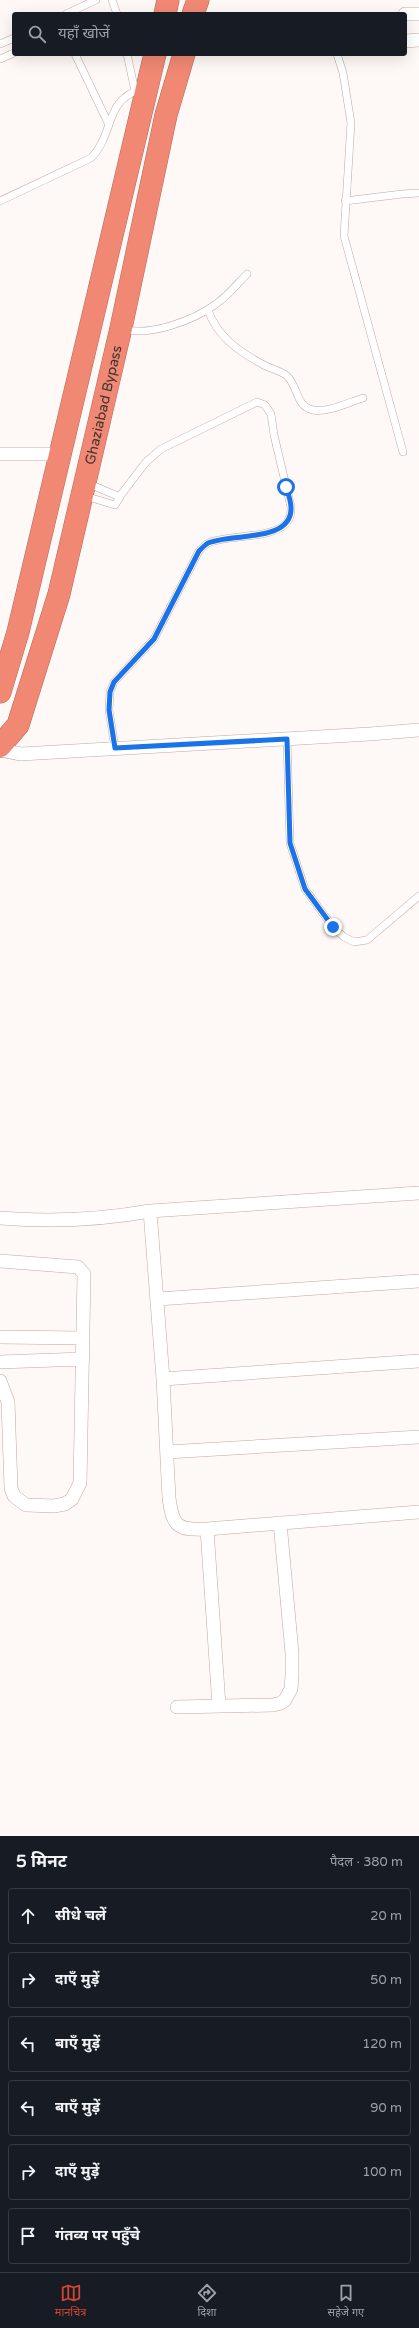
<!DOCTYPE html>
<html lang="hi">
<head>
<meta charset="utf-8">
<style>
	body { margin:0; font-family:"Varela Round","Noto Sans Devanagari",sans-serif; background:#20242c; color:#f1f3f6 }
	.stop { position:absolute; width:12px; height:12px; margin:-9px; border:3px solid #1a73e8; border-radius:50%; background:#fff }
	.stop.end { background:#1a73e8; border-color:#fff; box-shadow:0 1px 4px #0008 }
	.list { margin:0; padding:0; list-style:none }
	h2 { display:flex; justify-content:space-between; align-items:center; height:52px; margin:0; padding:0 16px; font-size:17px }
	h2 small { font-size:13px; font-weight:400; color:#9ea1a6 }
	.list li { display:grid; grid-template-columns:26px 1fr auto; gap:12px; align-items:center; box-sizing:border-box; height:56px; margin:0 8px 8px; padding:0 8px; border:1px solid #363941; border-radius:4px }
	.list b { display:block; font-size:15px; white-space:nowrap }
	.list em { font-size:13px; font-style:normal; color:#9ea1a6 }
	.icon { flex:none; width:22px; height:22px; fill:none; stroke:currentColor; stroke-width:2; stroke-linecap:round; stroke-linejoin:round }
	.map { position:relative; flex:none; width:419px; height:1836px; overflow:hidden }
	.search { position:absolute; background:#171b24; box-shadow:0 4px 16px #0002; left:12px; right:12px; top:12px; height:44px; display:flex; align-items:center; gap:10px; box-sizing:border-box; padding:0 14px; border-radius:4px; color:#9ea1a6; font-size:15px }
	.sheet { height:436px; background:#171b24 }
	nav { display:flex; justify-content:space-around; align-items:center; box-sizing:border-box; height:56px; border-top:1px solid #363941; background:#171b24; font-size:11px; color:#9ea1a6 }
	nav a { display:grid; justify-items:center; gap:2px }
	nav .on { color:#d24630 }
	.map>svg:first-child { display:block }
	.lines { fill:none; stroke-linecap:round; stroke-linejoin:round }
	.lane-casing { stroke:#c3a7a1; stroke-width:8 }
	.street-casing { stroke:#c3a7a1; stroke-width:14 }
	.highway-casing { stroke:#b26b5d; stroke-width:23 }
	.lane { stroke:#fff; stroke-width:7 }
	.street { stroke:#fff; stroke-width:13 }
	.highway { stroke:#f08874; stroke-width:22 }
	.route { stroke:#1a73e8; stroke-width:5 }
	.labels { text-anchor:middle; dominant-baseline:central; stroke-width:4; stroke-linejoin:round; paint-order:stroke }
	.street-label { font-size:14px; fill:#3f3431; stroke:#fff }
</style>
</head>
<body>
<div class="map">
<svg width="419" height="1836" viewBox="0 0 419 1836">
	<rect width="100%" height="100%" fill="#fef8f6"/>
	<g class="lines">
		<defs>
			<path id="lane" d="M112 0 117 14
				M66 14 96 0
				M0 44 14 38
				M75 54 109 125
				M127 54 135 91
				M337 54 343 73 351 123 344 236 403 452
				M0 59 14 53
				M0 201 91 158C115 134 104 98 143 89
				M345 201 402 194 419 193
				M208 310C217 336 238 351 262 364 270 369 280 370 287 376 298 386 296 407 313 410 328 413 349 402 363 398
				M123 329C150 337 194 320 216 304 228 296 237 284 247 274
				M85 496 115 505 120 497 87 483
				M287 739 290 843 305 889 333 927 344 937 354 942 367 940 419 896
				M115 748 109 710 110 692 114 682 154 639 199 551C202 548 205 545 208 543 227 534 280 540 289 519 291 516 291 511 291 507L274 435 271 414 265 405 257 402 161 449 146 462 120 496"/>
			<path id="street" d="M405 14H419
				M405 41 419 40
				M0 454H60
				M0 750 21 754 370 734 419 730
				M150 1211 163 1379 169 1498C173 1528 178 1530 207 1529L419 1512
				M0 1218C51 1222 100 1220 150 1211L419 1193
				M0 1261 78 1267 84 1274 80 1483 72 1499 65 1504 54 1506 26 1505 14 1496 11 1488 8 1402 0 1381
				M158 1299 419 1281
				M0 1337 83 1338
				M0 1362 83 1359
				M163 1379 419 1361
				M167 1452 419 1437
				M207 1529 219 1706
				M177 1707 273 1705 281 1703 285 1700 291 1689 292 1675V1653L280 1523"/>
			<g id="highway">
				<path d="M165 14 168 0"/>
				<path d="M193 14 198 0"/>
				<path d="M0 692 18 632 155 54"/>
				<path id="s1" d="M0 746 18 725 59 594 121 328 166 115 184 54"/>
			</g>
		</defs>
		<!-- lane casing -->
		<use href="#lane" class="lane-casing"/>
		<!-- street casing -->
		<use href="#street" class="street-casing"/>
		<!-- highway casing -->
		<use href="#highway" class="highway-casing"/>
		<!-- lane -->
		<use href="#lane" class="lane"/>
		<!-- street -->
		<use href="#street" class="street"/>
		<!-- highway -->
		<use href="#highway" class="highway"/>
	</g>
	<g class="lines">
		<!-- route -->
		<path class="route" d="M286 487C288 493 291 501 291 508 292 543 230 533 208 543 205 545 202 548 199 551L154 639 114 682 110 692 109 710 115 748 287 739 290 843 305 889 333 927"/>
	</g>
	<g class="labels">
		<!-- street labels -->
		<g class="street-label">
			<text stroke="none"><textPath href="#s1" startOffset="359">Ghaziabad Bypass</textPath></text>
		</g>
	</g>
</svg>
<div class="stop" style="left:286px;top:487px"></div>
<div class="stop end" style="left:333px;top:927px"></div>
<div class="search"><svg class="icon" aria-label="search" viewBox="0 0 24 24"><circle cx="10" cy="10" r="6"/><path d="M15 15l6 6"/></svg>यहाँ खोजें</div>
</div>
<section class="sheet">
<h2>5 मिनट<small>पैदल · 380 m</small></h2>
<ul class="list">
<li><svg class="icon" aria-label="ahead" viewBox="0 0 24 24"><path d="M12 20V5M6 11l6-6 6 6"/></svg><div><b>सीधे चलें</b></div><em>20 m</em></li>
<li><svg class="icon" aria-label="right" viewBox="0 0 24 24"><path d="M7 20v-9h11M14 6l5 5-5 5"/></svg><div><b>दाएँ मुड़ें</b></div><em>50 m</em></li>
<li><svg class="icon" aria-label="left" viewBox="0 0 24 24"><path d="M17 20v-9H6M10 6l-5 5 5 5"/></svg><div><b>बाएँ मुड़ें</b></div><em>120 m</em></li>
<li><svg class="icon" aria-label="left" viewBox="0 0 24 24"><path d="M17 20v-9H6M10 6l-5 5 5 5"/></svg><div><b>बाएँ मुड़ें</b></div><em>90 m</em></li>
<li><svg class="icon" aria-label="right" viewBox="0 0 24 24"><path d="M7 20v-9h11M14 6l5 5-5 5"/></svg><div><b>दाएँ मुड़ें</b></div><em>100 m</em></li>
<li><svg class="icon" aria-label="arrive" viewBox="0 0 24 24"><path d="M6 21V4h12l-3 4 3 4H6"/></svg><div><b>गंतव्य पर पहुँचे</b></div></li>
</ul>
</section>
<nav>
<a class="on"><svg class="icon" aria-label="map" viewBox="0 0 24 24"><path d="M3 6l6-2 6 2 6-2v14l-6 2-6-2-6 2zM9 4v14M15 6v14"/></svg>मानचित्र</a>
<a><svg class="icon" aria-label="directions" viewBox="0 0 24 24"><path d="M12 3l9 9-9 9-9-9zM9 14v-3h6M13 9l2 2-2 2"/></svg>दिशा</a>
<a><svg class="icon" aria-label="saved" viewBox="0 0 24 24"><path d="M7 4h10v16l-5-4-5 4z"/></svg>सहेजे गए</a>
</nav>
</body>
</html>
